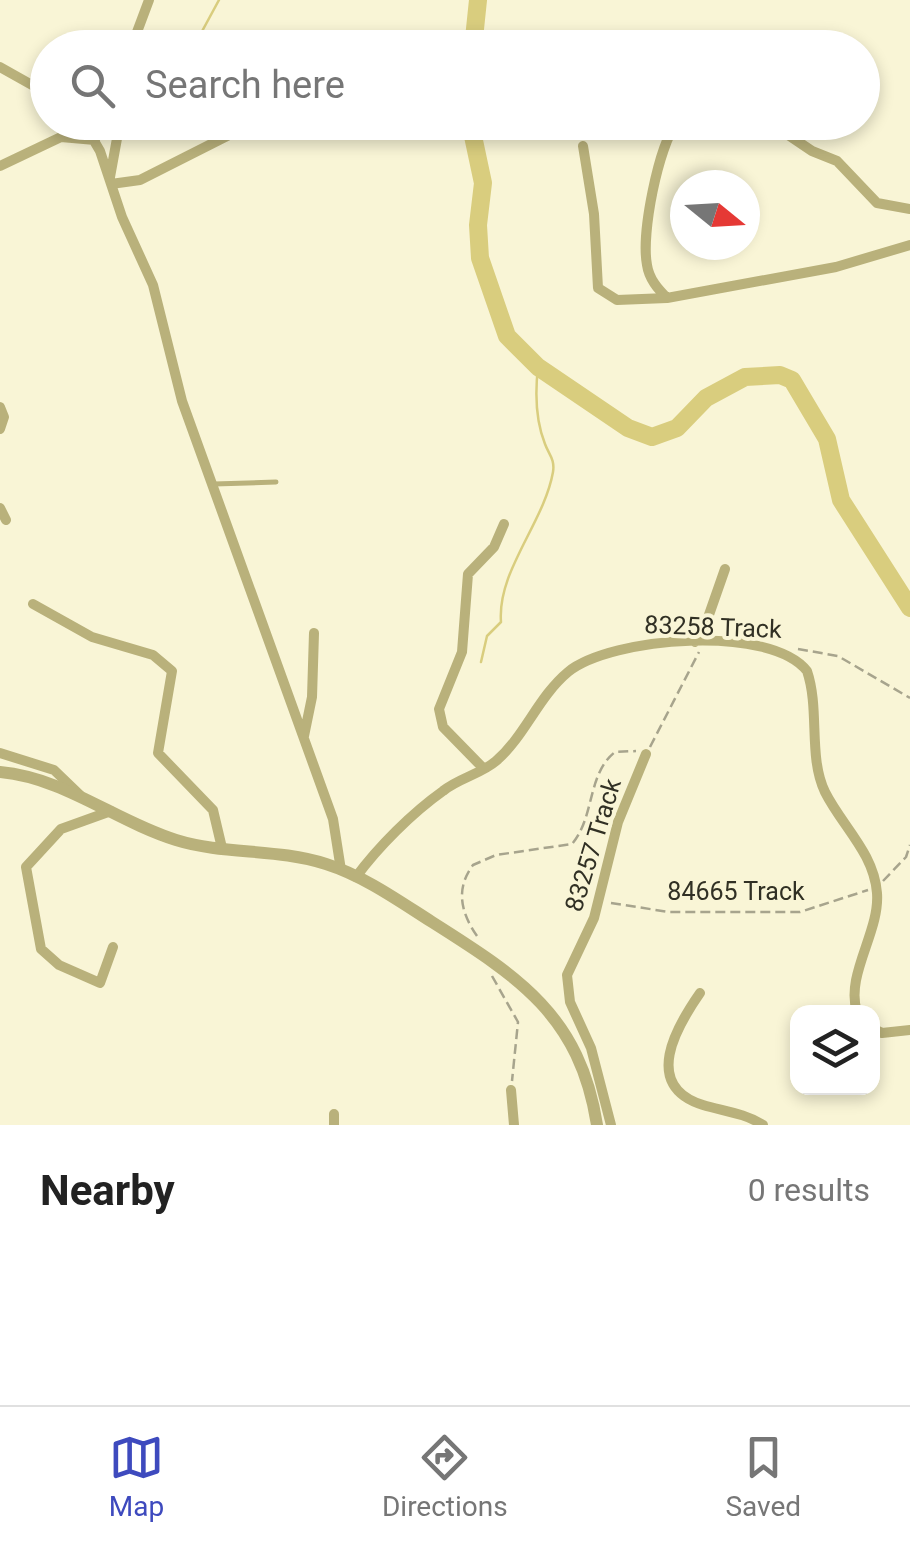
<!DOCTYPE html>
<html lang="en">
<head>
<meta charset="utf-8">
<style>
	body { margin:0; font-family:Roboto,sans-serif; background:#f6f6f6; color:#222 }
	.controls { position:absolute; right:30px; bottom:30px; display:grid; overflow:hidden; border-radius:20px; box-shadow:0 5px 15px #0003 }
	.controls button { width:90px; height:90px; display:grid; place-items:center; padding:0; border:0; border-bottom:2px solid #e0e0e0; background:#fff; color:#222; font:50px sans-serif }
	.compass { position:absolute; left:670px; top:170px; width:90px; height:90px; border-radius:50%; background:#fff; box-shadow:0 5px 15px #0003; rotate:108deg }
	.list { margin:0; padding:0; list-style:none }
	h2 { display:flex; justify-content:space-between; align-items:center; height:130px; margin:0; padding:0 40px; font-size:42px }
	h2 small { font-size:32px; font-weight:400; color:#767676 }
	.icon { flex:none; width:55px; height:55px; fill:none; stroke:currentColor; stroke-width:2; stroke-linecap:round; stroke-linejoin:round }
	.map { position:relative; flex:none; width:910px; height:1125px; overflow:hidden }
	.search { position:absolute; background:#fff; box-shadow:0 5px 15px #0003; left:30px; right:30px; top:30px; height:110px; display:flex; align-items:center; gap:25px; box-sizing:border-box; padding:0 35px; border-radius:55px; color:#767676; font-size:38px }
	.sheet { height:280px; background:#fff }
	nav { display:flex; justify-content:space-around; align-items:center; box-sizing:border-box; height:140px; border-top:2px solid #e0e0e0; background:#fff; font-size:28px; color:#767676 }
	nav a { display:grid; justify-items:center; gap:5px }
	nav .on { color:#3e4abe }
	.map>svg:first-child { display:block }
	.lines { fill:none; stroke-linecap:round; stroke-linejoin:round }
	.stream { stroke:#d9cd7e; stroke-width:2.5 }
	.river { stroke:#d9cd7e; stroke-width:18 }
	.path { stroke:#a7a48d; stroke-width:2.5; stroke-dasharray:10 5; stroke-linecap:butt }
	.service { stroke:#b9b17b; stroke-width:5 }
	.minor { stroke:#b9b17b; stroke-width:10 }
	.tertiary { stroke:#b9b17b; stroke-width:12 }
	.labels { text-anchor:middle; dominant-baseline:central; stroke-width:8; stroke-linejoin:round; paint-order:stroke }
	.street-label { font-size:25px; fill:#313024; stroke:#f9f5d6 }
</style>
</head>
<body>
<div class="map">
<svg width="910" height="1125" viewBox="0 0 910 1125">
	<rect width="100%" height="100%" fill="#f9f5d6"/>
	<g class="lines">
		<!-- stream -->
		<path class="stream" d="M193 48 219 0
			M481 662 487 636 501 622C497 571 544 523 553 472 555 459 549 455 545 444 535 419 535 393 538 367"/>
		<!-- river -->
		<path class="river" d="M473 48 478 0
			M470 122 483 183 478 225 480 258 507 336 538 367 628 428 652 437 677 428 706 398 745 377 780 375 792 380 827 439 841 500 910 608"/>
		<!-- path -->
		<path class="path" d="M798 649 838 656 910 698
			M650 747 699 652
			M883 881 906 857 910 845
			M611 903 669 912H800L868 890
			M477 936C461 913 455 889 473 865L496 855 572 844C595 817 587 774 615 752L636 751
			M492 976 518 1022 512 1081"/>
		<!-- service -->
		<path class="service" d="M214 484 276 482"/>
		<!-- minor -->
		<path class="minor" d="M131 48 149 0
			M0 67 48 94
			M83 122 100 151 122 217 153 285 182 401 333 819 341 870
			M769 122 812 151 837 161 877 203 910 209
			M583 146 594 214 598 288 617 300 667 298 836 267 910 245
			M0 166 61 137 95 140
			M110 177 120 122
			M111 184 140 180 231 134
			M667 298C658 289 649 279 647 265 641 234 658 147 677 122
			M0 407 4 417 0 429
			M0 508 6 520
			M33 604 92 637 153 655 172 671 158 753 213 810 222 848
			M695 642 704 629 725 569
			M304 736 312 697 314 633
			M0 753 54 770 80 795
			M484 769 443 727 439 709 462 652 468 574 494 547 504 524
			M111 811 61 829 26 867 41 949 59 965 100 983 113 947
			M356 877C378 847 412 813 443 791 459 778 481 774 496 761 525 736 538 697 568 672 611 637 770 624 807 671 820 709 808 757 825 792 842 826 874 853 877 893 880 932 845 975 857 1012
			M700 993C677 1026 641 1086 703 1105 723 1111 745 1113 763 1125
			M872 1028 882 1033 910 1030
			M511 1090 514 1125
			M334 1114V1125
			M611 1125 591 1048 570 1002 567 975 594 918 618 822 646 754"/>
		<!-- tertiary -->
		<path class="tertiary" d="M0 772C65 778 115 821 176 840 224 855 277 848 326 864 364 876 399 901 432 922 519 977 580 1016 597 1125"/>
	</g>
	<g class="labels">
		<!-- street labels -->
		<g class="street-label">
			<text transform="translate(713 627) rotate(2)">83258 Track</text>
			<text transform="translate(593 845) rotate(-73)">83257 Track</text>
			<text x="736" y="891">84665 Track</text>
		</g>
	</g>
</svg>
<div class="controls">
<button><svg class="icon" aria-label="layers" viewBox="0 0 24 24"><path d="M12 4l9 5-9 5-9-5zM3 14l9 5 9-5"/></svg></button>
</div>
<svg class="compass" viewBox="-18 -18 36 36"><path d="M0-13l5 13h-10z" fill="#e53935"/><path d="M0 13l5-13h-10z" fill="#767676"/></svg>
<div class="search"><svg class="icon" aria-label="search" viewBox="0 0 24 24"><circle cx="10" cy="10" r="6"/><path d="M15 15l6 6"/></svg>Search here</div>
</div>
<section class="sheet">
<h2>Nearby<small>0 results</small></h2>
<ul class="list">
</ul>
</section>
<nav>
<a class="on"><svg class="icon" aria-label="map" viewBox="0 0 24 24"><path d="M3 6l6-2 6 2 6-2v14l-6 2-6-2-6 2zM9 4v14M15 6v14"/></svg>Map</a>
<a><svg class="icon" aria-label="directions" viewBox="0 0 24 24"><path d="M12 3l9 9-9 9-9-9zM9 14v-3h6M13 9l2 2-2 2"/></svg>Directions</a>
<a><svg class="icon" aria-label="saved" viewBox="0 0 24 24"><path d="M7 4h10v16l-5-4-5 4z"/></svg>Saved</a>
</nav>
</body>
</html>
